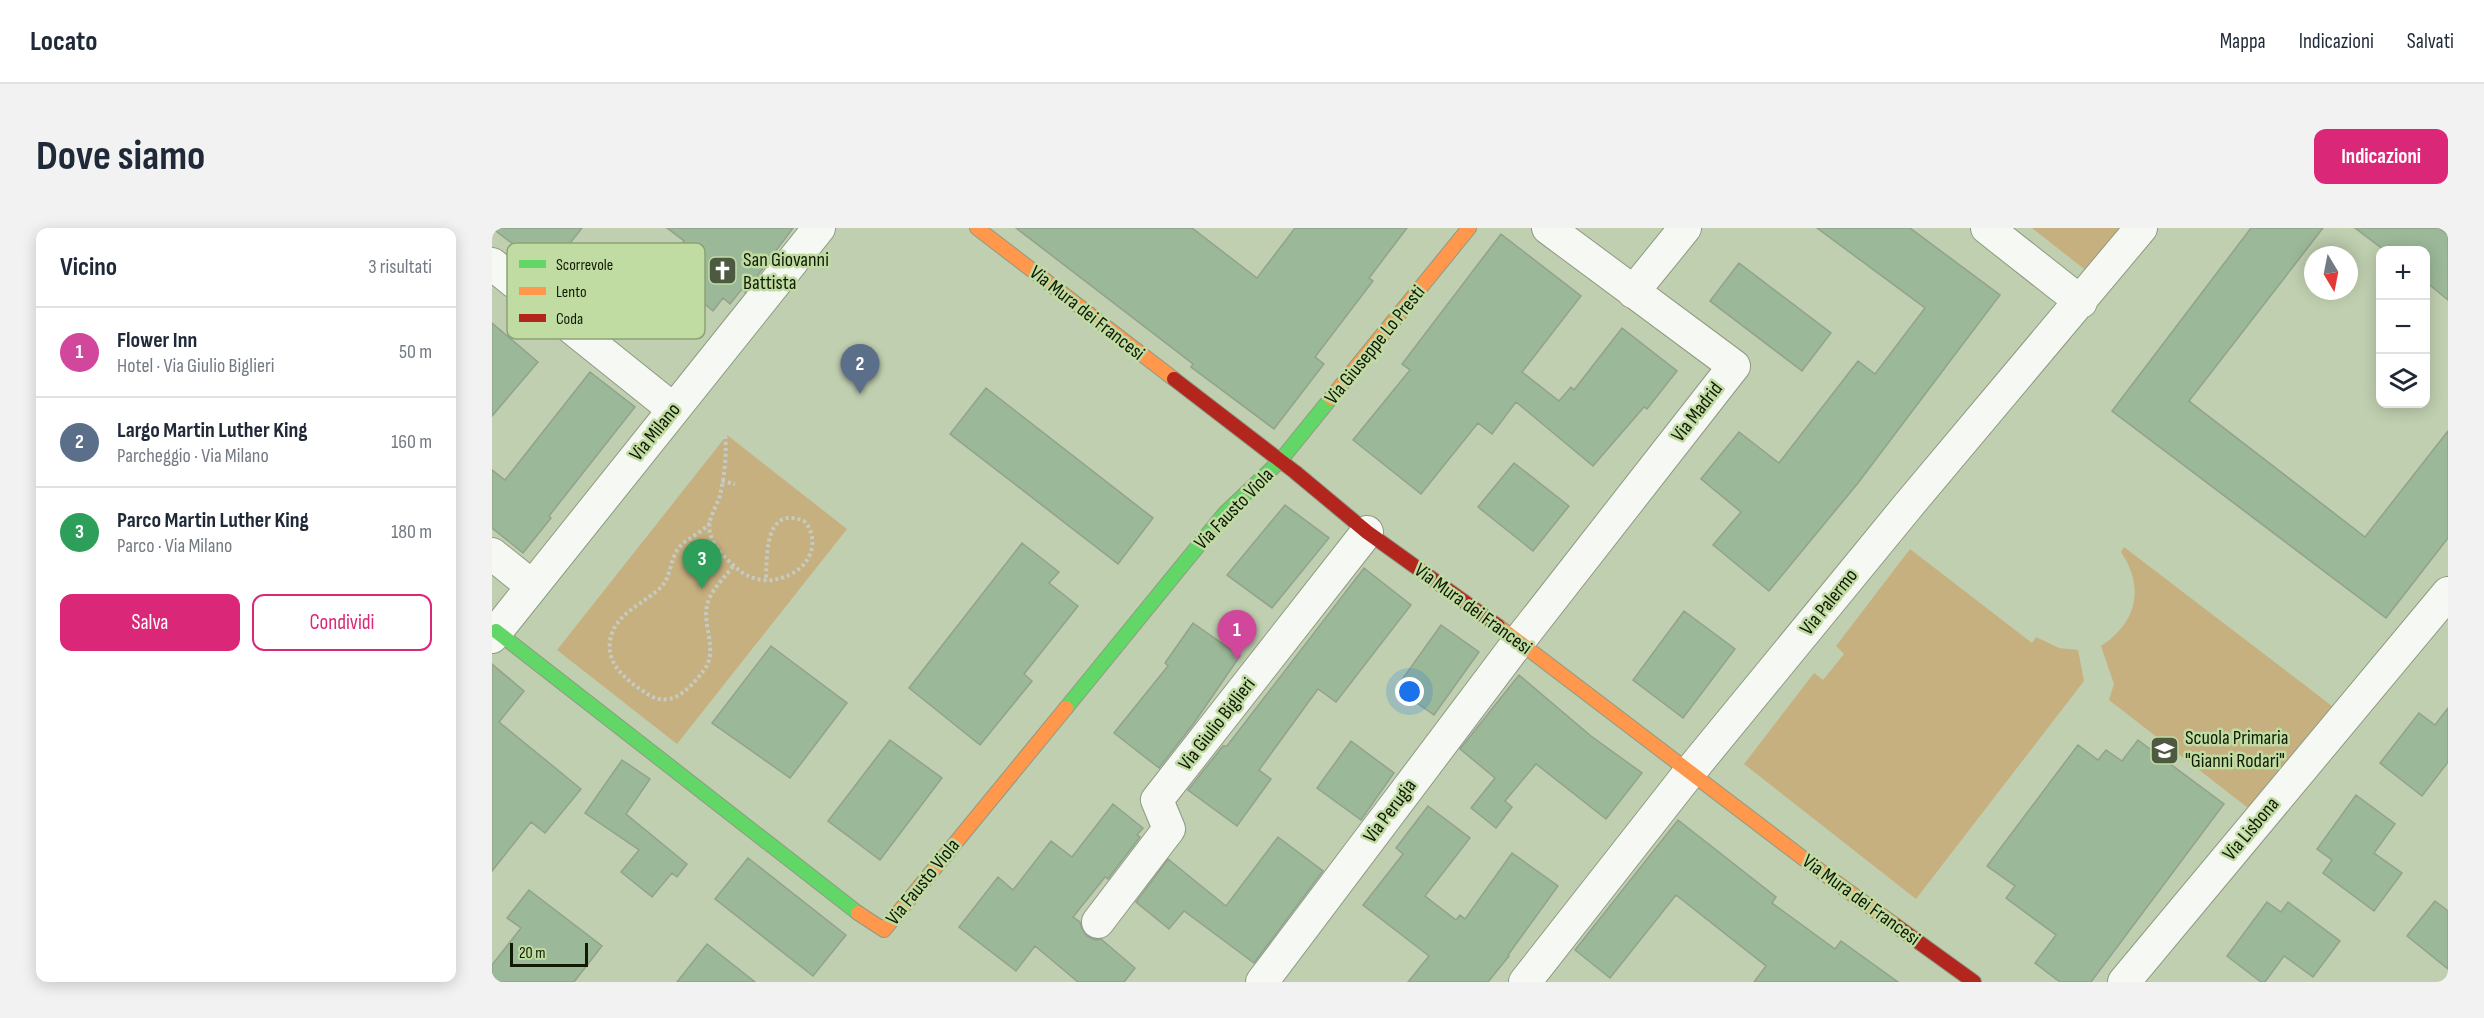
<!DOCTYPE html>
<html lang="it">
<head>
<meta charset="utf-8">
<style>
	body { margin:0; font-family:"Sofia Sans Condensed",sans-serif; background:#f2f2f3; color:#1f2937 }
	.controls { position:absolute; right:18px; top:18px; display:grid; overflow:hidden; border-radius:12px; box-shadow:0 3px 15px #0003 }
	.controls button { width:54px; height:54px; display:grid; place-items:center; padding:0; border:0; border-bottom:2px solid #e0e1e3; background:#fff; color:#1f2937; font:30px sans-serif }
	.compass { position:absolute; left:1812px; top:18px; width:54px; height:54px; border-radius:50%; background:#fff; box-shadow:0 3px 15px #0003; rotate:170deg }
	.scale { position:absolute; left:18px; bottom:15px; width:78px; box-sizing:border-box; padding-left:6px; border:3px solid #111a05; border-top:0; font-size:16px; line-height:21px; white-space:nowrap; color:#111a05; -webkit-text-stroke:4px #c1dca3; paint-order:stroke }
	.you { position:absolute; left:918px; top:464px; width:21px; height:21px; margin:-15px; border:4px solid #fff; border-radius:50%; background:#1a73e8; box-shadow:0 0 0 9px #1a73e833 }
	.badge { display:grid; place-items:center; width:39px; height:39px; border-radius:50%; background:#db2777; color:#fff; font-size:20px; font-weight:700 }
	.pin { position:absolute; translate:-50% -50px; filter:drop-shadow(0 2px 3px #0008) }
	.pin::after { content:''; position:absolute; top:32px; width:21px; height:18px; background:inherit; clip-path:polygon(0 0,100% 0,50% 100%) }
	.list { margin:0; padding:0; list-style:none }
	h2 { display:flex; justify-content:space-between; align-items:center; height:78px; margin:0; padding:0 24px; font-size:26px }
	h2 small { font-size:20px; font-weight:400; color:#747a83 }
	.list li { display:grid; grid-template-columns:39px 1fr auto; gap:18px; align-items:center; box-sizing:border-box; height:90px; padding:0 24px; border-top:2px solid #e0e1e3 }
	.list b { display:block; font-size:22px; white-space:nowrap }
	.list p { margin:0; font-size:20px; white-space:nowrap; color:#747a83 }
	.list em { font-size:20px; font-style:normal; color:#747a83 }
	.actions { display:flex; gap:12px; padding:18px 24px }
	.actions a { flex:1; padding:14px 0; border:2px solid #db2777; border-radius:12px; text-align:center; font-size:21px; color:#db2777 }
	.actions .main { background:#db2777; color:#fff }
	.icon { flex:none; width:33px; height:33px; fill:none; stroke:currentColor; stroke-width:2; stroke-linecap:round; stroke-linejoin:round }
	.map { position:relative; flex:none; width:1956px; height:754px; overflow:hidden; border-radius:12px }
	header { display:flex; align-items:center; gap:36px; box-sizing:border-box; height:84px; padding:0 30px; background:#fff; border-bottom:2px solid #e0e1e3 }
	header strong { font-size:28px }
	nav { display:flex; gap:33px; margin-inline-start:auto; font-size:21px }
	.intro { display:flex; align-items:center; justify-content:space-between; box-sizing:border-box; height:144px; padding:0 36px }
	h1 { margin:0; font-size:42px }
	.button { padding:15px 27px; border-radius:12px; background:#db2777; color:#fff; font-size:21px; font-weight:700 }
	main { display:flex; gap:36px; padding:0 36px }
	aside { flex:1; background:#fff; border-radius:12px; box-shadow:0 3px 15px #0003 }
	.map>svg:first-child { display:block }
	.green { fill:#c6b080 }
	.building { fill:#9bb898; stroke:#92a28d; stroke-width:1.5 }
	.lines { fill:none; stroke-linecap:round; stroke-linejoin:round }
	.street-casing { stroke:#8e9a82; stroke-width:34 }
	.fast-casing { stroke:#8e9a82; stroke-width:16 }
	.slow-casing { stroke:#8e9a82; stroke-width:16 }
	.jam-casing { stroke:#8e9a82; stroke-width:16 }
	.path { stroke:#c6cbc1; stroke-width:4; stroke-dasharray:3 3; stroke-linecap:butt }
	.street { stroke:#f6f8f3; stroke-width:32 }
	.fast { stroke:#63d668; stroke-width:14 }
	.slow { stroke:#ff974d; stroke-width:14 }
	.jam { stroke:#b3261e; stroke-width:14 }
	.labels { text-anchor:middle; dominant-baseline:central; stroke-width:5; stroke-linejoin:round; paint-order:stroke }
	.poi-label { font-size:20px; fill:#111a05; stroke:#c1dca3; text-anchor:start }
	.street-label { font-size:20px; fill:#111a05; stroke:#c1dca3 }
	.key { fill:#c1dca3; stroke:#8ca274; stroke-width:1.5 }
	.key-label { font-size:16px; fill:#111a05 }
</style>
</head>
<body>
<header>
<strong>Locato</strong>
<nav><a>Mappa</a><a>Indicazioni</a><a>Salvati</a></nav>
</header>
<div class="intro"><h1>Dove siamo</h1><a class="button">Indicazioni</a></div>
<main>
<aside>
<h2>Vicino<small>3 risultati</small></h2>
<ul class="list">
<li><span class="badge" style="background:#d1479c">1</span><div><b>Flower Inn</b><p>Hotel · Via Giulio Biglieri</p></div><em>50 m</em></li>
<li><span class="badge" style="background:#5c6f8a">2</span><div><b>Largo Martin Luther King</b><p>Parcheggio · Via Milano</p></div><em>160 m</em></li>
<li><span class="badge" style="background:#2e9e5b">3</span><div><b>Parco Martin Luther King</b><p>Parco · Via Milano</p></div><em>180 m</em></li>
</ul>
<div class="actions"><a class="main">Salva</a><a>Condividi</a></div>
</aside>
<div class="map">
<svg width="1956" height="754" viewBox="0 0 1956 754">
	<rect width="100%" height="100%" fill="#c0cfb0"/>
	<!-- green -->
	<path class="green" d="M1540 0H1631L1596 44Z
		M235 207 355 301 185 516 65 422Z
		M1632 319 1840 478 1760 583 1617 472 1622 456 1609 418C1645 394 1653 360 1629 324Z
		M1418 321 1540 415 1544 409 1567 420 1586 422 1592 453 1424 671 1252 536 1322 445 1331 452 1352 426 1344 418Z"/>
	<!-- building -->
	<path class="building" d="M0 0H90L56 43Z
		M175 0H301L253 64 250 61 238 76 231 70 221 83 178 47 186 38 178 31 192 13Z
		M524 0H700L765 50 803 0H915L877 50 881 53 823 129 832 136 782 201 699 139 701 136Z
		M1325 0H1418L1508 67 1366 255 1277 363 1221 317 1249 284 1209 251 1247 204 1287 235 1366 133 1383 146 1433 80Z
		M1759 0H1831L1697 173 1873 309 1956 203V310L1894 390 1620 183Z
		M1863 0H1947L1956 7V72L1934 54V22H1892Z
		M1009 6 1089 68 1030 144 1067 173 1079 159 1082 162 1130 100 1185 143 1155 181 1152 179 1101 238 1024 174 1000 206 986 195 929 266 861 212 918 142 910 136Z
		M1247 35 1339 105 1310 143 1218 73Z
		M0 95 46 134 0 188Z
		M98 144 143 179 57 288 59 290 31 325 0 300V242L13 252Z
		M494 160 661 290 626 336 458 206Z
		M1022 235 1077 278 1041 323 986 279Z
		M793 277 837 310 780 380 735 347Z
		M530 315 567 344 557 355 586 378 532 446 540 453 488 517 417 460Z
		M872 340 919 377 844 474 826 461 767 542 779 551 745 598 696 562 731 518H735Z
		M1192 383 1243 421 1191 490 1141 452Z
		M701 395 748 428 702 495 667 540 622 505 676 438 673 435Z
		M949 397 987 424 942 487 904 460Z
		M279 418 355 475 298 550 220 495Z
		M0 436 32 463 7 494 89 561 53 605 39 594 0 643Z
		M1027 447 1099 508 1150 545 1114 591 1044 536 1013 573 1020 579 1004 600 979 580 1003 550 968 521Z
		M1956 480V534L1930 568 1888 535 1927 485 1943 497Z
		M398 512 450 550 388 632 336 593Z
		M1646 512 1732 576 1599 754H1568L1543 735 1564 707 1514 670 1523 658 1495 638 1586 517 1606 532 1614 522 1630 533Z
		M859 513 902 545 869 592 825 560Z
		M130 532 158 551 134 586 195 636 185 649 180 645 160 669 129 644 147 622 93 585Z
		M1864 567 1903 596 1882 625 1910 645 1882 683 1831 645 1840 632 1825 621Z
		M621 576 651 600 645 607 648 609 616 651 613 649 581 689 588 694 590 701 595 708 603 712 609 711 643 740 632 754H586L543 718 524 743 467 699 506 649 521 662 559 613 580 629Z
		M936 578 978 610 933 668 964 692 968 687 973 691 1020 625 1066 658 1016 727 1017 728 996 754H916L937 728 871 677 911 626 904 620Z
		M1186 592 1284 669 1280 675 1343 721 1349 713 1406 754H1262L1274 738 1184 667 1118 750 1083 722Z
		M786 609 831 643 762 735 692 683 677 701 644 674 676 631 734 678Z
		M256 630 354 707 321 748 223 671Z
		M37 662 110 718 82 754H0V737L29 700 15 690Z
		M1943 673 1956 683V741L1915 708Z
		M1775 674 1789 684 1796 674 1848 713 1821 749 1792 728 1773 754H1769L1735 728Z
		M215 716 263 754H185Z"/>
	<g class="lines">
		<defs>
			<path id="street" d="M1495 0 1589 74
				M0 36 181 181
				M1141 64 1193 0
				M0 326 40 358
				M0 409 327 0
				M606 694 677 601 665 572 875 304
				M770 754 1027 413 1242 138 1056 0
				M1033 754 1197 545 1415 279 1649 0
				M1632 754 1956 365"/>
			<path id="fast" d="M4 403 366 685
				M574 480 733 285 788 233 839 170"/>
			<path id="slow" d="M485 0 682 151
				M839 170 977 0
				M1006 398 1320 637 1403 697
				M366 685 392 702 574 480"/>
			<path id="jam" d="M682 151 803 244 875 304 1006 398
				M1403 697 1482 754"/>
		</defs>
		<!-- street casing -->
		<use href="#street" class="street-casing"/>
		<!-- fast casing -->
		<use href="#fast" class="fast-casing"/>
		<!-- slow casing -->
		<use href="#slow" class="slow-casing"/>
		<!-- jam casing -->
		<use href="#jam" class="jam-casing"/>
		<!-- path -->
		<path class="path" d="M233 202C235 224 233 249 227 271 224 278 220 285 218 293 213 313 236 334 251 345 267 355 283 354 299 346 320 336 328 310 312 293 272 277 275 328 274 353
			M230 253 243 256
			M218 295C207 307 194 310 186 321 178 332 179 348 170 358 155 374 128 383 120 405 111 431 129 448 148 461 158 468 165 473 177 471 191 468 204 453 212 442 228 422 207 394 217 371 222 359 234 348 241 338"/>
		<!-- street -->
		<use href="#street" class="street"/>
		<!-- fast -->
		<use href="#fast" class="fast"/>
		<!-- slow -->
		<use href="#slow" class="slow"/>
		<!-- jam -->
		<use href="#jam" class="jam"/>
	</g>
	<!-- icons -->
	<defs>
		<symbol id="church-square" viewBox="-11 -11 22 22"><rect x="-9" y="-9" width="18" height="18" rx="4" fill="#4e5941" stroke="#c1dca3"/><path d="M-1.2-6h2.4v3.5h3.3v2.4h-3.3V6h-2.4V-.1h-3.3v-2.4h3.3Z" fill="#fff"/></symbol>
		<symbol id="school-square" viewBox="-11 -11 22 22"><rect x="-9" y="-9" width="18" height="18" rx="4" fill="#4e5941" stroke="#c1dca3"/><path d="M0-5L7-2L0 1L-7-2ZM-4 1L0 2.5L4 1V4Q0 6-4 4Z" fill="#fff"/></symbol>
	</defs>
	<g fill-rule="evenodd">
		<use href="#church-square" x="214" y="26" width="33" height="33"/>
		<use href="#school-square" x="1656" y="506" width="33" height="33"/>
	</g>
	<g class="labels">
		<!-- poi labels -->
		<g class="poi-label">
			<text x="251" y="32">San Giovanni<tspan x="251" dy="23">Battista</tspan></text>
			<text x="1693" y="510">Scuola Primaria<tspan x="1693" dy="23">"Gianni Rodari"</tspan></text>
		</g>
		<!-- street labels -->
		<g class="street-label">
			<text transform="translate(595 85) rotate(38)">Via Mura dei Francesi</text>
			<text transform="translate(883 117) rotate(-51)">Via Giuseppe Lo Presti</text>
			<text transform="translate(1205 184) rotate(-52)">Via Madrid</text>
			<text transform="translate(163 204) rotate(-51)">Via Milano</text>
			<text transform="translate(742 281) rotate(-46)">Via Fausto Viola</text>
			<text transform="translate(1337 374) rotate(-51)">Via Palermo</text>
			<text transform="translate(981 381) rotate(36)">Via Mura dei Francesi</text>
			<text transform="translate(725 496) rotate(-52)">Via Giulio Biglieri</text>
			<text transform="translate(898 583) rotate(-53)">Via Perugia</text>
			<text transform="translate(1759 601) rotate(-50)">Via Lisbona</text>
			<text transform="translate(431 654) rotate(-51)">Via Fausto Viola</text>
			<text transform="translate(1369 672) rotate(36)">Via Mura dei Francesi</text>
		</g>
	</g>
	<!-- legend -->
	<rect x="15" y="15" width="198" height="96" rx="9" class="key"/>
	<rect x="27" y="32" width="27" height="8" fill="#63d668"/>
	<rect x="27" y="59" width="27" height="8" fill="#ff974d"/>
	<rect x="27" y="86" width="27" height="8" fill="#b3261e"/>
	<g class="key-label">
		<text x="64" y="42">Scorrevole</text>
		<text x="64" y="69">Lento</text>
		<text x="64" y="96">Coda</text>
	</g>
</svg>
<div class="controls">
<button>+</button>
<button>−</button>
<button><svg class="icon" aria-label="layers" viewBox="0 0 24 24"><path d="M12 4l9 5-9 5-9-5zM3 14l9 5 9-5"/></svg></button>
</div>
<svg class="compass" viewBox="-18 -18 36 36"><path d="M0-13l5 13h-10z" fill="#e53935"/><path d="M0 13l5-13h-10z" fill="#747a83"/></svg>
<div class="scale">20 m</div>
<div class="you"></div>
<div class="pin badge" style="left:745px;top:432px;background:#d1479c">1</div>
<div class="pin badge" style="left:368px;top:166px;background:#5c6f8a">2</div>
<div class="pin badge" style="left:210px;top:361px;background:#2e9e5b">3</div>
</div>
</main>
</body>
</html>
